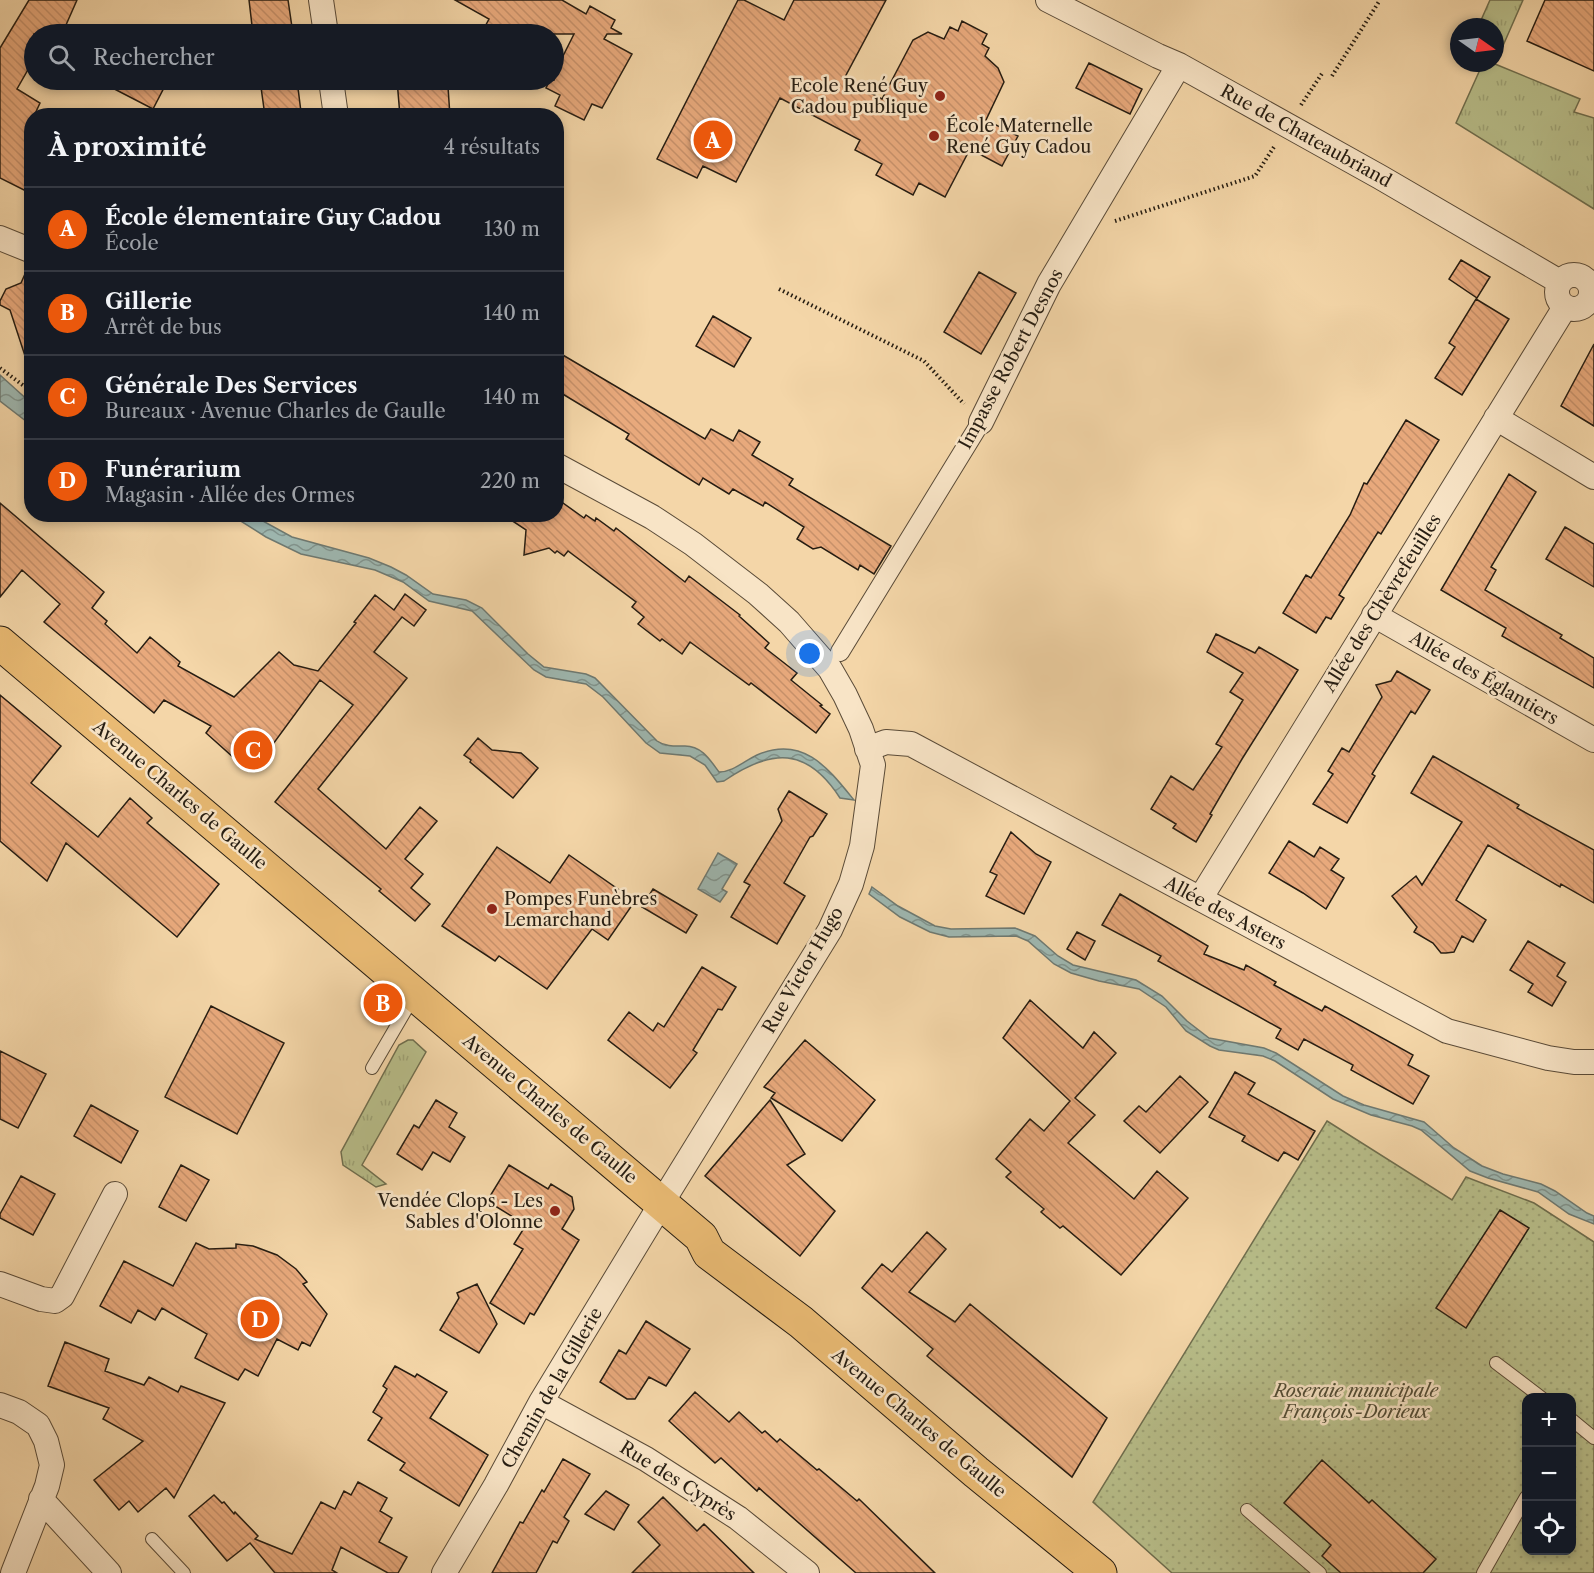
<!DOCTYPE html>
<html lang="fr">
<head>
<meta charset="utf-8">
<style>
	body { margin:0; font-family:"Libre Caslon Text",serif; background:#20242c; color:#f1f3f6 }
	.controls { position:absolute; right:18px; bottom:18px; display:grid; overflow:hidden; border-radius:12px; box-shadow:0 3px 9px #0003 }
	.controls button { width:54px; height:54px; display:grid; place-items:center; padding:0; border:0; border-bottom:2px solid #363941; background:#171b24; color:#f1f3f6; font:30px sans-serif }
	.compass { position:absolute; left:1450px; top:18px; width:54px; height:54px; border-radius:50%; background:#171b24; box-shadow:0 3px 9px #0003; rotate:104deg }
	.you { position:absolute; left:810px; top:654px; width:21px; height:21px; margin:-15px; border:4px solid #fff; border-radius:50%; background:#1a73e8; box-shadow:0 0 0 9px #1a73e833 }
	.badge { display:grid; place-items:center; width:39px; height:39px; border-radius:50%; background:#ea580c; color:#fff; font-size:20px; font-weight:700 }
	.pin { position:absolute; translate:-50% -50%; border:3px solid #fff; box-shadow:0 2px 6px #0006 }
	.list { margin:0; padding:0; list-style:none }
	h2 { display:flex; justify-content:space-between; align-items:center; height:78px; margin:0; padding:0 24px; font-size:26px }
	h2 small { font-size:20px; font-weight:400; color:#9ea1a6 }
	.list li { display:grid; grid-template-columns:39px 1fr auto; gap:18px; align-items:center; box-sizing:border-box; height:84px; padding:0 24px; border-top:2px solid #363941 }
	.list b { display:block; font-size:22px; white-space:nowrap }
	.list p { margin:0; font-size:20px; white-space:nowrap; color:#9ea1a6 }
	.list em { font-size:20px; font-style:normal; color:#9ea1a6 }
	.icon { flex:none; width:33px; height:33px; fill:none; stroke:currentColor; stroke-width:2; stroke-linecap:round; stroke-linejoin:round }
	.map { position:relative; flex:none; width:1594px; height:1573px; overflow:hidden }
	.search { position:absolute; background:#171b24; box-shadow:0 3px 9px #0003; left:24px; top:24px; width:540px; height:66px; display:flex; align-items:center; gap:15px; box-sizing:border-box; padding:0 21px; border-radius:33px; color:#9ea1a6; font-size:22px }
	.panel { position:absolute; background:#171b24; box-shadow:0 3px 9px #0003; left:24px; top:108px; width:540px; height:414px; border-radius:24px }
	.map>svg:first-child { display:block }
	.grass { fill:url(#grass-tufts); stroke:#6f6e4e; stroke-width:1.5 }
	.garden { fill:url(#garden-dots); stroke:#6f6e4e; stroke-width:1.5; fill-rule:evenodd }
	.water { fill:url(#water-waves); stroke:#6e7971; stroke-width:1.5 }
	.building { fill:url(#building-back-hatch); stroke:#261d12; stroke-width:1.5 }
	.lines { fill:none; stroke-linecap:round; stroke-linejoin:round }
	.service-casing { stroke:#5a4b38; stroke-width:14 }
	.pedestrian-casing { stroke:#5a4b38; stroke-width:20 }
	.minor-casing { stroke:#5a4b38; stroke-width:26 }
	.primary-casing { stroke:#261d12; stroke-width:35 }
	.path { stroke:#261d12; stroke-width:4; stroke-dasharray:1.5 3; stroke-linecap:butt }
	.service { stroke:#f8e4c6; stroke-width:12 }
	.pedestrian { stroke:#f8e4c6; stroke-width:18 }
	.minor { stroke:#f8e4c6; stroke-width:24 }
	.primary { stroke:#eabb74; stroke-width:33 }
	.poi-dot { fill:#8f2418; stroke:#f8e4c6; stroke-width:2 }
	.labels { text-anchor:middle; dominant-baseline:central; stroke-width:5; stroke-linejoin:round; paint-order:stroke }
	.poi-label { font-size:18px; fill:#261d12; stroke:#f8e4c6; text-anchor:end }
	.street-label { font-size:18px; fill:#261d12; stroke:#f8e4c6 }
	.park-label { font-size:18px; font-style:italic; fill:#524d36; stroke:#f8e4c6 }
</style>
</head>
<body>
<div class="map">
<svg width="1594" height="1573" viewBox="0 0 1594 1573">
	<defs>
		<pattern id="grass-tufts" width="24" height="20" patternUnits="userSpaceOnUse" patternTransform="scale(1.5)"><rect width="24" height="20" fill="#b8be8a"/><path d="M3 7l-1-3M5 7V3M7 7l1-3M15 17l-1-3M17 17v-4M19 17l1-3" fill="none" stroke="#9ea376"/></pattern>
		<pattern id="garden-dots" width="8" height="8" patternUnits="userSpaceOnUse" patternTransform="scale(1.5)"><rect width="8" height="8" fill="#b8be8a"/><path d="M2 2h.1M6 6h.1" fill="none" stroke="#9ea376" stroke-width="1.8" stroke-linecap="round"/></pattern>
		<pattern id="water-waves" width="16" height="10" patternUnits="userSpaceOnUse" patternTransform="scale(1.5)"><rect width="16" height="10" fill="#9eb7b0"/><path d="M0 5q4-4 8 0t8 0" fill="none" stroke="#81948e"/></pattern>
		<pattern id="building-back-hatch" width="6" height="6" patternUnits="userSpaceOnUse" patternTransform="scale(1.5)"><rect width="6" height="6" fill="#e8a97c"/><path d="M-1 5l2 2M0 0l6 6M5-1l2 2" fill="none" stroke="#c7916a"/></pattern>
	</defs>
	<rect width="100%" height="100%" fill="#f4d6a8"/>
	<filter id="stains"><feTurbulence type="fractalNoise" baseFrequency=".00333" numOctaves="4"/><feColorMatrix values="0 0 0 0 .2 0 0 0 0 .09 0 0 0 0 .02 0 0 0 .5 -.17"/></filter>
	<radialGradient id="worn" r=".72"><stop offset=".6" stop-color="#630" stop-opacity="0"/><stop offset="1" stop-color="#630" stop-opacity=".3"/></radialGradient>
	<!-- grass -->
	<path class="grass" d="M1490 0H1523L1495 64 1580 99 1574 112 1594 118V209L1456 123 1483 63H1495V27H1478Z
		M408 1040H413L426 1052 362 1165 386 1184 376 1187 343 1165 341 1152 399 1045Z"/>
	<!-- garden -->
	<path class="garden" d="M1327 1121 1452 1200 1466 1177 1534 1203 1594 1242V1573H1172L1093 1502ZM1526 1398H1572V1550H1526Z"/>
	<!-- water -->
	<path class="water" d="M0 375 31 403V425L0 401Z
		M231 515H252L292 537 369 558 391 567 406 575 433 594 466 600 482 608 528 654 544 667 586 674 595 678 657 741C666 747 675 746 685 746 702 746 710 760 719 772 733 772 744 761 757 755 803 735 828 768 854 800L840 798C807 747 772 748 724 781L717 782 705 765 690 756 660 753 646 743 603 697 586 684 546 677 534 670 472 611 429 601 403 582 375 570 301 554 266 537Z
		M718 853 737 864 722 889 727 892 720 902 698 889Z
		M872 887 898 906 935 926 951 929 1015 928 1035 936 1058 956 1073 965 1136 980 1162 996 1187 1021 1209 1038 1264 1048 1276 1053 1343 1096 1364 1105 1424 1122 1454 1148 1482 1166 1503 1174 1541 1184 1555 1191 1587 1213 1594 1216V1224L1569 1214 1538 1192 1488 1178 1470 1171 1421 1130 1412 1126 1371 1115 1333 1099 1275 1061 1263 1056 1219 1050 1210 1046 1186 1031 1166 1007 1139 989 1099 981 1071 973 1054 964 1028 941 1016 936 949 937 930 932 900 917 869 894Z"/>
	<!-- building -->
	<path class="building" d="M29 0H77L62 34H34V59L17 89 40 103 34 116H32V194L0 178V48Z
		M249 0H288L293 34H253Z
		M455 0H562L586 14 590 6 615 20 611 28 622 34H607L604 39 632 54 602 108 592 104 584 120 555 106 560 95 546 88 550 80H554V74L574 34H481L489 19Z
		M738 0H744L784 20 794 0H886L844 79 882 99 913 40 928 32 944 39 950 27 958 31 962 21 987 34 982 44 989 48 985 56 998 68 1004 82 986 120 1018 136 1002 166 970 149 945 197 919 183 913 195 876 175 882 164 855 150 860 140 780 98 736 182 703 166 697 178 657 159Z
		M1545 0H1594V71L1527 41Z
		M1089 63 1142 89 1130 114 1076 88Z
		M97 80H168L153 109Z
		M260 80H297L301 112 265 116Z
		M397 80H440L441 87H448L450 116H400Z
		M1461 260 1490 277 1477 298 1449 279Z
		M29 265H32V361L27 362 10 310 0 305V301L6 289 21 283Z
		M979 272 1016 293 981 354 944 332Z
		M1476 299 1509 319 1462 395 1435 378 1455 347 1449 343Z
		M713 316 751 338 734 367 696 346Z
		M1594 344V426L1561 406Z
		M556 351 705 439 711 429 733 441 739 430 760 442 752 455 793 479 789 485 891 546 874 574 860 565 858 570 821 547 813 549 797 539 804 527 765 502 763 506 733 489 729 494 703 478 699 485 626 439 629 434 556 390Z
		M1406 420 1439 440 1381 534 1378 532 1339 595 1344 598 1331 619 1326 617 1316 633 1283 613 1306 575 1311 578 1350 515 1364 483 1367 484Z
		M1509 474 1536 492 1491 567 1496 570 1485 590 1562 635 1560 638 1594 658V688L1502 636 1506 628 1441 590Z
		M556 498 584 518 586 515 595 521 596 518 614 531 616 528 685 582 689 576 740 615 739 616 769 643 765 648 797 673 791 680 822 705 820 706 830 714 816 733 751 683 749 685 690 642 682 654 662 639 660 641 638 624 644 617 632 607 636 602 568 551 564 556 557 551 555 553 549 548 524 555 526 530 502 514H556Z
		M0 503 104 592 92 608 107 621 105 624 137 653 150 637 180 662 178 666 234 697 279 652 294 665 318 671 356 623 354 622 375 595 394 610 405 594 426 610 414 626 402 617 374 652 407 678 318 789 386 849 420 807 437 821 405 859 423 874 411 888 430 904 415 921 379 891 381 889 275 802 353 705 320 680 254 770 235 754 233 757 206 733 211 726 164 700 154 713 44 622 60 604 22 570 0 597Z
		M1565 527 1594 544V587L1546 559Z
		M1216 634 1255 653 1259 647 1298 670 1242 759 1210 814 1212 815 1196 842 1173 828 1176 824 1151 809 1171 776 1193 790 1222 747 1216 744 1243 700 1230 692 1243 673 1207 652Z
		M1397 671 1430 690 1415 714 1411 711 1372 774 1375 776 1347 823 1313 804 1333 774 1328 771 1342 748 1349 752 1382 697 1376 685 1391 681Z
		M0 695 61 746 31 783 98 837 130 798 152 818 147 823 219 884 177 937 66 843 47 881 0 841Z
		M478 738 492 750 521 753 538 768 513 798 470 762 471 760 464 755Z
		M1433 756 1519 805 1517 808 1594 850V903L1561 884 1560 887 1488 845 1456 900 1486 920 1473 942 1462 936 1454 952 1446 953H1441L1433 943 1414 932 1417 927 1392 896 1416 876 1422 885 1462 822 1411 793Z
		M789 791 827 814 813 836 810 837 784 883 805 896 777 944 731 917 750 885 744 882 782 821 778 809Z
		M1011 832 1036 854 1051 862 1024 914 986 896 997 875 990 872Z
		M1289 841 1314 857 1320 847 1339 859 1331 870 1344 878 1326 909 1303 893 1269 873Z
		M497 847 550 883 569 855 635 901 608 940 592 929 547 989 499 956 495 961 442 926Z
		M653 889 697 915 686 933 642 907Z
		M1120 894 1208 946 1204 954 1244 970 1246 965 1276 982 1274 985 1287 992 1322 1011 1325 1006 1413 1055 1408 1065 1429 1076 1413 1104 1351 1070 1353 1065 1304 1039 1298 1050 1276 1038 1281 1029 1158 961 1161 956 1102 925Z
		M1077 932 1095 941 1085 960 1067 949Z
		M1528 941 1565 963 1557 976 1566 982 1552 1006 1528 992 1533 984 1510 970Z
		M702 967 736 987 722 1010 718 1009 693 1050 697 1053 670 1088 608 1040 629 1012 653 1031 658 1023 664 1027Z
		M1030 1000 1083 1048 1094 1032 1116 1053 1075 1098 1095 1115 1068 1143 1134 1199 1157 1171 1188 1198 1121 1275 1063 1226 1060 1228 1041 1212 1044 1209 1006 1177 1011 1172 996 1159 1030 1119 1044 1131 1070 1101 1003 1038Z
		M211 1006 284 1043 237 1134 165 1097Z
		M805 1040 875 1100 842 1141 771 1098 775 1093 764 1087Z
		M0 1051 46 1074 18 1128 0 1119Z
		M1235 1072 1255 1083 1248 1094 1315 1131 1298 1160 1284 1152 1278 1161 1242 1141 1245 1136 1209 1117Z
		M1180 1076 1208 1102 1160 1153 1124 1121 1139 1106 1146 1112Z
		M436 1100 457 1113 449 1127 465 1137 450 1162 433 1152 422 1170 397 1154 414 1125 419 1128Z
		M770 1100 805 1154 787 1165 835 1211 800 1256 705 1176Z
		M91 1105 138 1131 121 1163 74 1136Z
		M181 1165 209 1180 186 1221 159 1207Z
		M509 1165 548 1189 551 1184 572 1197 574 1209 562 1229 579 1240 534 1315 530 1313 524 1324 490 1303 523 1249 514 1244 526 1225 487 1201Z
		M21 1176 55 1194 33 1235 0 1218V1214Z
		M1500 1210 1529 1228 1466 1328 1436 1308Z
		M927 1232 946 1249 909 1292 955 1322 970 1304 1107 1418 1072 1477 927 1356 933 1349 862 1288 882 1264 892 1272Z
		M196 1243 209 1249 236 1248V1244L253 1246 277 1255 296 1269 307 1282 303 1284 327 1314 310 1346 302 1342 298 1350 277 1339 258 1376 245 1369 238 1380 195 1358 207 1334 162 1308 155 1320 138 1310 131 1323 100 1306 124 1261 173 1286Z
		M477 1284 497 1324 479 1353 440 1330 459 1298 457 1293Z
		M646 1321 690 1349 666 1386 649 1377 635 1399H627L600 1382 619 1350 626 1354Z
		M65 1342 109 1359 105 1371 144 1385 149 1377 178 1392 181 1386 225 1403 174 1498 166 1488 138 1512 129 1501 119 1510 94 1480 143 1441 103 1419 109 1408 48 1386Z
		M395 1366 415 1377 417 1374 447 1392 430 1418 488 1455 459 1506 400 1470 405 1463 368 1440 382 1418 373 1412 387 1389 383 1386Z
		M695 1392 729 1422 739 1412 762 1433 765 1431 777 1442 780 1439 817 1470 819 1469 857 1501 859 1499 935 1573H856L759 1488 757 1491 721 1458 715 1463 669 1421Z
		M563 1459 590 1474 564 1517 569 1521 557 1543 553 1541 536 1573H492L520 1522 523 1523 542 1490 544 1492Z
		M1322 1460 1369 1503 1372 1500 1436 1559 1423 1573H1341L1322 1556 1331 1545 1284 1503Z
		M358 1482 387 1498 380 1511 392 1518 379 1542 407 1557 398 1573H388L341 1547 332 1570 337 1573H275L250 1543 227 1561 189 1516 214 1495 222 1503 224 1502 234 1514 235 1512 258 1536 255 1539 292 1554 321 1502 335 1509 344 1491 351 1495Z
		M606 1491 629 1505 614 1530 585 1514Z
		M663 1497 697 1531 704 1524 754 1573H632L660 1545 638 1522Z"/>
	<g class="lines">
		<defs>
			<path id="service" d="M372 1068 407 1008 417 998
				M1496 1363 1542 1398
				M1572 1420 1594 1438
				M1247 1510 1320 1573
				M152 1539 184 1573
				M1483 1573 1526 1497"/>
			<path id="pedestrian" d="M840 652 981 422"/>
			<path id="minor" d="M321 0 326 34
				M1048 0 1158 56 1179 65 1380 177 1560 282
				M331 80 336 116
				M0 238 32 251
				M1557 292a17 17 0 1 1 34 0a17 17 0 1 1-34 0Z
				M1496 418 1594 477
				M981 422 1049 284 1179 65
				M1374 615 1594 740
				M867 749 886 742 911 744 1447 1031 1548 1058 1574 1062H1594
				M1200 899 1565 307
				M0 1284 41 1299 55 1301 62 1296 115 1194
				M541 1402 646 1459 738 1518 807 1573
				M0 1405 19 1412 38 1425 46 1441 52 1465 47 1486 13 1573
				M41 1499 109 1573
				M444 1573 496 1485 541 1402 661 1204 830 930 851 884 862 846 873 765 861 729 845 695 830 669 789 622 758 594 693 544 652 517 556 465"/>
			<path id="primary" d="M0 643 701 1237 709 1253 801 1322 976 1472 1100 1573"/>
		</defs>
		<!-- service casing -->
		<use href="#service" class="service-casing"/>
		<!-- pedestrian casing -->
		<use href="#pedestrian" class="pedestrian-casing"/>
		<!-- minor casing -->
		<use href="#minor" class="minor-casing"/>
		<!-- primary casing -->
		<use href="#primary" class="primary-casing"/>
		<!-- path -->
		<path class="path" d="M1332 76 1380 0
			M1301 105 1323 72
			M1115 221 1255 176 1274 147
			M1585 279 1594 282
			M779 289 924 361 964 404
			M0 368 32 392"/>
		<!-- service -->
		<use href="#service" class="service"/>
		<!-- pedestrian -->
		<use href="#pedestrian" class="pedestrian"/>
		<!-- minor -->
		<use href="#minor" class="minor"/>
		<!-- primary -->
		<use href="#primary" class="primary"/>
	</g>
	<!-- markers -->
	<g class="poi-dot">
		<circle cx="940" cy="96" r="6"/>
		<circle cx="934" cy="136" r="6"/>
		<circle cx="492" cy="909" r="6"/>
		<circle cx="555" cy="1211" r="6"/>
	</g>
	<g class="labels">
		<!-- poi labels -->
		<g class="poi-label">
			<text x="928" y="86">Ecole René Guy<tspan x="928" dy="21">Cadou publique</tspan></text>
			<text x="946" y="126" text-anchor="start">École Maternelle<tspan x="946" dy="21">René Guy Cadou</tspan></text>
			<text x="504" y="899" text-anchor="start">Pompes Funèbres<tspan x="504" dy="21">Lemarchand</tspan></text>
			<text x="543" y="1201">Vendée Clops - Les<tspan x="543" dy="21">Sables d'Olonne</tspan></text>
		</g>
		<!-- street labels -->
		<g class="street-label">
			<text transform="translate(1306 136) rotate(29)">Rue de Chateaubriand</text>
			<text transform="translate(1011 359) rotate(-62)">Impasse Robert Desnos</text>
			<text transform="translate(1382 603) rotate(-58)">Allée des Chèvrefeuilles</text>
			<text transform="translate(1484 678) rotate(30)">Allée des Églantiers</text>
			<text transform="translate(180 795) rotate(40)">Avenue Charles de Gaulle</text>
			<text transform="translate(1225 913) rotate(28)">Allée des Asters</text>
			<text transform="translate(803 970) rotate(-60)">Rue Victor Hugo</text>
			<text transform="translate(550 1109) rotate(40)">Avenue Charles de Gaulle</text>
			<text transform="translate(552 1388) rotate(-60)">Chemin de la Gillerie</text>
			<text transform="translate(919 1423) rotate(40)">Avenue Charles de Gaulle</text>
			<text transform="translate(678 1481) rotate(32)">Rue des Cyprès</text>
		</g>
		<!-- park labels -->
		<g class="park-label">
			<text x="1356" y="1391">Roseraie municipale<tspan x="1356" dy="21">François-Dorieux</tspan></text>
		</g>
	</g>
	<rect width="100%" height="100%" filter="url(#stains)"/>
	<rect width="100%" height="100%" fill="url(#worn)"/>
</svg>
<div class="controls">
<button>+</button>
<button>−</button>
<button><svg class="icon" aria-label="locate" viewBox="0 0 24 24"><circle cx="12" cy="12" r="6"/><path d="M12 2v4M12 18v4M2 12h4M18 12h4"/></svg></button>
</div>
<svg class="compass" viewBox="-18 -18 36 36"><path d="M0-13l5 13h-10z" fill="#e53935"/><path d="M0 13l5-13h-10z" fill="#9ea1a6"/></svg>
<div class="you"></div>
<div class="pin badge" style="left:713px;top:140px">A</div>
<div class="pin badge" style="left:383px;top:1003px">B</div>
<div class="pin badge" style="left:253px;top:750px">C</div>
<div class="pin badge" style="left:260px;top:1319px">D</div>
<div class="search"><svg class="icon" aria-label="search" viewBox="0 0 24 24"><circle cx="10" cy="10" r="6"/><path d="M15 15l6 6"/></svg>Rechercher</div>
<section class="panel">
<h2>À proximité<small>4 résultats</small></h2>
<ul class="list">
<li><span class="badge">A</span><div><b>École élementaire Guy Cadou</b><p>École</p></div><em>130 m</em></li>
<li><span class="badge">B</span><div><b>Gillerie</b><p>Arrêt de bus</p></div><em>140 m</em></li>
<li><span class="badge">C</span><div><b>Générale Des Services</b><p>Bureaux · Avenue Charles de Gaulle</p></div><em>140 m</em></li>
<li><span class="badge">D</span><div><b>Funérarium</b><p>Magasin · Allée des Ormes</p></div><em>220 m</em></li>
</ul>
</section>
</div>
</body>
</html>
